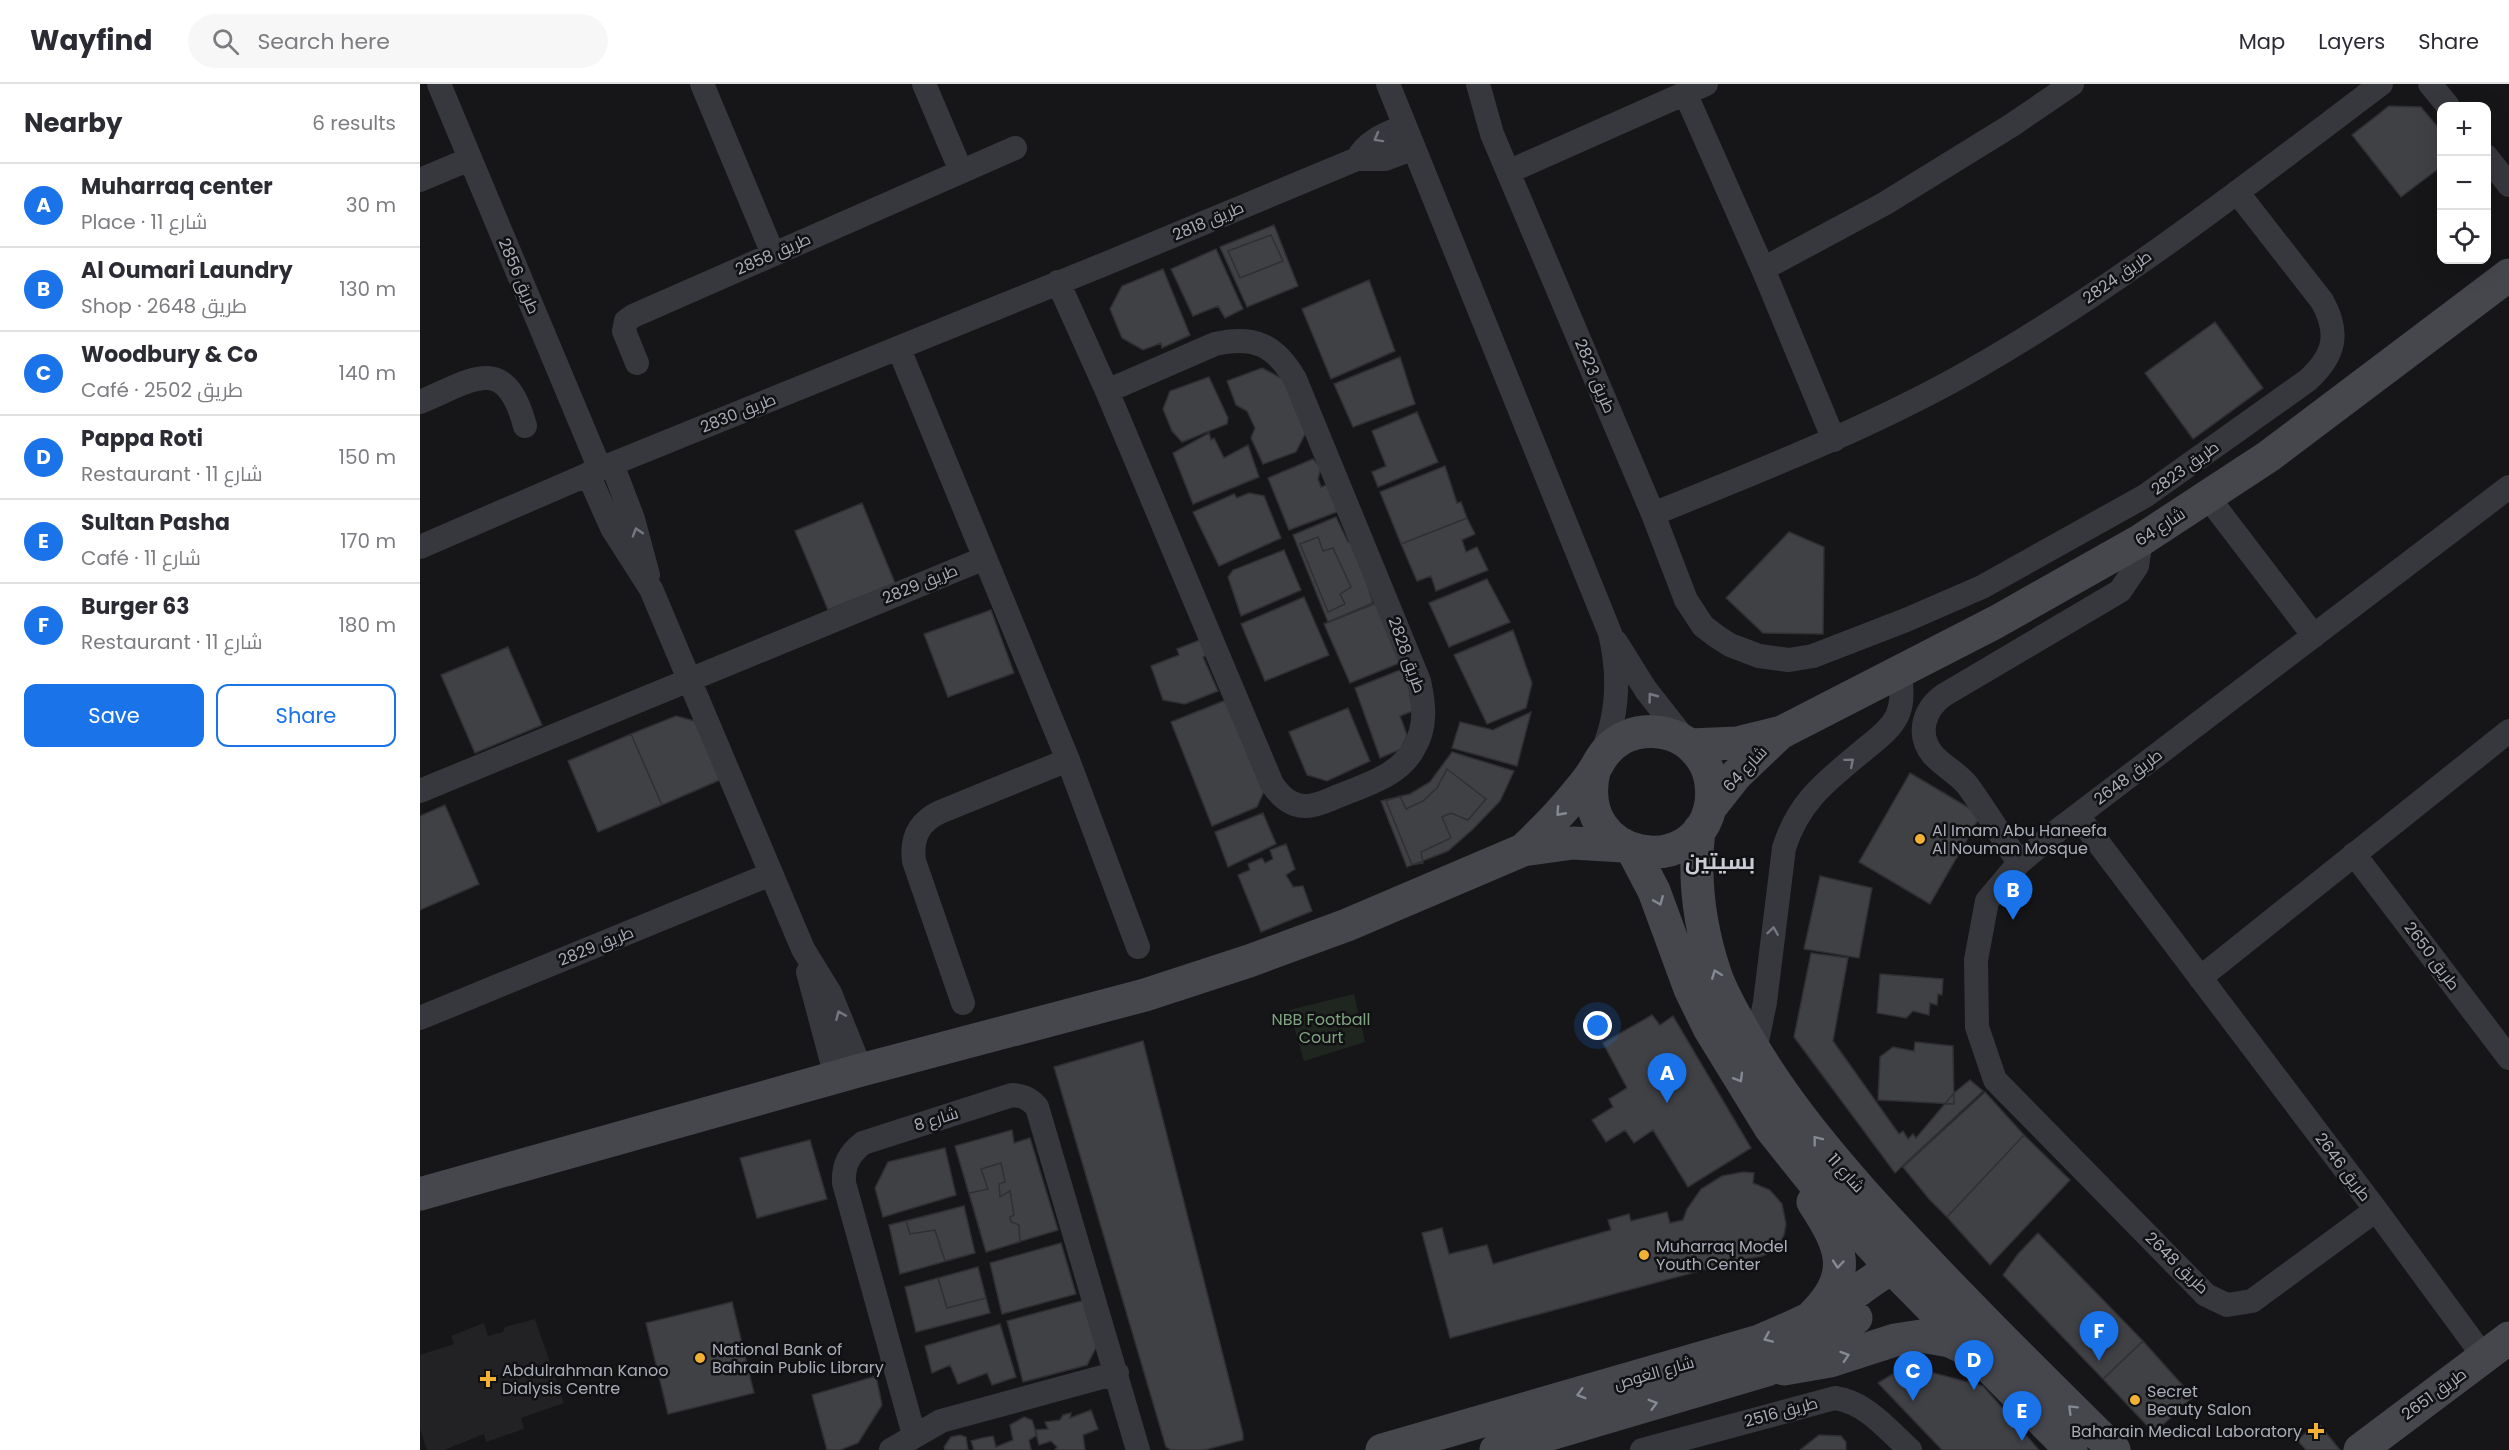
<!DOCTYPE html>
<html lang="en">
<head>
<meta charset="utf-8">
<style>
	body { margin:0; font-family:Poppins,Cairo,sans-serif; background:#f7f7f7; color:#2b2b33 }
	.controls { position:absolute; right:18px; top:18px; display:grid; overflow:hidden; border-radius:12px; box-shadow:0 6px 24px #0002 }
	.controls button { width:54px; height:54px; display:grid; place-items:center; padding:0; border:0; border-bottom:2px solid #e1e1e2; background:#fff; color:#2b2b33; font:30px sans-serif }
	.you { position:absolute; left:1178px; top:942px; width:21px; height:21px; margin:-15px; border:4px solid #fff; border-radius:50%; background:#1a73e8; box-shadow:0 0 0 9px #1a73e833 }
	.badge { display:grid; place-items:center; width:39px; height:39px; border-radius:50%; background:#1a73e8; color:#fff; font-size:20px; font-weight:700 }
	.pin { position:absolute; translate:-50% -50px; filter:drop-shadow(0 2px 3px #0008) }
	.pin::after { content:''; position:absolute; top:32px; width:21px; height:18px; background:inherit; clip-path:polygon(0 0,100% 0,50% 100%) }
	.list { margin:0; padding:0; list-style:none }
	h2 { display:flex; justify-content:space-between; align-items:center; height:78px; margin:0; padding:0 24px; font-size:26px }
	h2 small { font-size:20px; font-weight:400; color:#7c7c81 }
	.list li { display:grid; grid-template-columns:39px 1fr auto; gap:18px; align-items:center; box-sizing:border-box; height:84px; padding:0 24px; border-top:2px solid #e1e1e2 }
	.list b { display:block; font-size:22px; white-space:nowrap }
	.list p { margin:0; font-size:20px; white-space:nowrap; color:#7c7c81 }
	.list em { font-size:20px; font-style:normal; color:#7c7c81 }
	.actions { display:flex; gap:12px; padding:18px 24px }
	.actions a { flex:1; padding:14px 0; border:2px solid #1a73e8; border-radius:12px; text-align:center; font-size:21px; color:#1a73e8 }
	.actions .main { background:#1a73e8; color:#fff }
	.icon { flex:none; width:33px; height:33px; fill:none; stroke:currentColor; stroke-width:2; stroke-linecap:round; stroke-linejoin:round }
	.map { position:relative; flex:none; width:2089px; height:1366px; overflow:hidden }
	header { display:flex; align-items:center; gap:36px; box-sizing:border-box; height:84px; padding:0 30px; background:#fff; border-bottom:2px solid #e1e1e2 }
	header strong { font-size:28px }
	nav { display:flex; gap:33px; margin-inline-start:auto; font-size:21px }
	.search { width:420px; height:54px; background:#f7f7f7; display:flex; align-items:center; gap:15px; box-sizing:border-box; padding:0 21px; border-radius:33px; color:#7c7c81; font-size:22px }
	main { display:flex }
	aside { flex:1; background:#fff }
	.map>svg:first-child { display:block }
	.built { fill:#222225 }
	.green { fill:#1e261f }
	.building { fill:#404145; stroke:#303034; stroke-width:1.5 }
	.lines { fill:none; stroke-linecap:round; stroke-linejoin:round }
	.street { stroke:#37383d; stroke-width:24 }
	.secondary { stroke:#45474d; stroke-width:33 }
	.oneway { stroke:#757881 }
	.oneway2 { stroke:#858993 }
	.poi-dot { fill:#f2b134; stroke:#111113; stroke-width:2 }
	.labels { text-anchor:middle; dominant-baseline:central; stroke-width:5; stroke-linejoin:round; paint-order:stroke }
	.street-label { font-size:16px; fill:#a8adb8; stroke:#111113 }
	.poi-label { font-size:16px; fill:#a8adb8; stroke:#111113; text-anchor:start }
	.park-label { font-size:16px; fill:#7fa381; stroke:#111113 }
	.district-label { font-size:22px; font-weight:bold; fill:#c9ccd4; stroke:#111113 }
</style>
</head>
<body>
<header>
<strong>Wayfind</strong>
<div class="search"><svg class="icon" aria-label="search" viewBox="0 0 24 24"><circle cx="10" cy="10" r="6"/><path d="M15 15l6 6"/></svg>Search here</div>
<nav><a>Map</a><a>Layers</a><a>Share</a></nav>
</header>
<main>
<aside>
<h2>Nearby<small>6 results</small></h2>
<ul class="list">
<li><span class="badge">A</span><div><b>Muharraq center</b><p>Place · شارع 11</p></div><em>30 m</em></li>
<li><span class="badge">B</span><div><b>Al Oumari Laundry</b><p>Shop · طريق 2648</p></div><em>130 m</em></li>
<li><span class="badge">C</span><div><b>Woodbury &amp; Co</b><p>Café · طريق 2502</p></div><em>140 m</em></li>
<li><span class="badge">D</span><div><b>Pappa Roti</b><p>Restaurant · شارع 11</p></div><em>150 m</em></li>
<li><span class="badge">E</span><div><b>Sultan Pasha</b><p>Café · شارع 11</p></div><em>170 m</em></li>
<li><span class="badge">F</span><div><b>Burger 63</b><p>Restaurant · شارع 11</p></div><em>180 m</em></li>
</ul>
<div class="actions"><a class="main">Save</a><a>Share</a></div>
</aside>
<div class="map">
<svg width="2089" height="1366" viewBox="0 0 2089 1366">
	<rect width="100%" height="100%" fill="#161618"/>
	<!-- built -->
	<path class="built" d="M115 1235 144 1319 101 1334 104 1345 66 1358 64 1350 24 1366H7L0 1345V1271L34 1260 31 1252 64 1239 68 1252 83 1248 85 1243Z"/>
	<!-- green -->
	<path class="green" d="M934 910 945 958 884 977 869 926Z"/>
	<!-- building -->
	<path class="building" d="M1969 22 2001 23 2022 48V82L1981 113 1932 51Z
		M854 141 878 202 827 223 800 163Z
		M851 151 863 177 820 194 808 167Z
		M796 165 823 225 805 234 798 222 773 232 751 185Z
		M743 185 770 251 742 264 741 259 723 266 702 254 690 225 702 202Z
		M949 196 975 267 911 295 882 225Z
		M1795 238 1843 304 1773 355 1725 289Z
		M980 273 995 320 933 343 914 300Z
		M842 284 865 296 886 348 876 368 843 380 831 354 835 344 827 327 816 321 807 297Z
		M789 293 808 334 807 340 762 358 752 347 743 325 750 307Z
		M997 328 1018 378 958 403 952 388 966 382 952 347Z
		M789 349 791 356 794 354 804 374 828 361 839 393 773 420 753 369Z
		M893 375 901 384 898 395 901 403 916 398 922 426 869 446 848 394Z
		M1025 382 1037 419 1041 418 1047 434 981 460 960 408Z
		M829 409 844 412 861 454 799 482 773 428 814 410 817 414Z
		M442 419 475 499 408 526 375 447Z
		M916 433 928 458 936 461 953 519 908 538 873 451Z
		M1047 434 1055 450 1042 456 1046 468 1057 463 1068 486 1016 507 1011 492 997 497 981 460Z
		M1369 448 1404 463 1403 550 1343 549 1306 514Z
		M898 453 903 467 913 464 931 503 920 510 925 520 908 528 880 460Z
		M864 466 881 506 821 532 808 493 813 486Z
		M1067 495 1090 538 1029 563 1009 519Z
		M884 513 909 571 845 597 821 540Z
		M964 516 982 578 930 599 904 540Z
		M571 526 594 589 528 613 504 550Z
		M1093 546 1112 599 1106 624 1067 640 1034 571Z
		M785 554 791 569 783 573 798 607 765 620 743 616 731 582 759 571 757 565Z
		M88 563 122 641 55 669 21 591Z
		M985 584 993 627 980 632 987 651 981 665 960 674 935 604Z
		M806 616 845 705 837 723 792 742 751 638Z
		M928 624 950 677 907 697 887 691 869 648Z
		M1111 628 1097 682 1032 664 1040 638 1073 646Z
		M256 632 278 638 302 695 242 721 211 650Z
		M211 650 242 721 178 748 148 677Z
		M1032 668 1094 687 1080 717 1053 745 1028 767 987 783 961 717 990 710 1010 698Z
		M1027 685 1066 715 1048 736 1031 729 1022 733 1031 754 1001 768 1003 779 992 781 966 717 980 712 986 725 1003 717 1017 704Z
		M1490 689 1561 731 1510 820 1439 778Z
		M25 721 59 800 0 826V732Z
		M843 729 856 760 808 783 795 748Z
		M866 760 875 785 866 791 873 803 883 802 892 827 841 848 818 791 830 786 828 780 842 774 845 779 853 775 850 766Z
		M1400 792 1452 804 1439 874 1384 865Z
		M1391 869 1428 874 1413 957 1479 1050 1483 1047 1488 1055 1493 1050 1496 1054 1534 1009 1550 996 1563 1007 1475 1089 1374 953Z
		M1460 890 1523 895 1522 911 1518 910 1517 921 1510 919 1509 931 1493 927 1486 934 1457 929Z
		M1232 931 1240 941 1253 932 1331 1064 1268 1103 1233 1046 1214 1059 1205 1046 1186 1058 1172 1036 1193 1023 1189 1015 1207 1004 1183 959Z
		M723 957 823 1350V1356L784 1366H751L746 1363 634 983Z
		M1495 958 1533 962 1534 1020 1458 1016 1460 973 1473 963 1494 967Z
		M1565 1008 1604 1051 1527 1133 1509 1115 1483 1083Z
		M592 1046 594 1059 610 1054 638 1146 566 1168 535 1062Z
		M1604 1051 1650 1096 1570 1181 1527 1133Z
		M390 1056 407 1115 337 1134 320 1074Z
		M525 1064 536 1111 463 1133 455 1104 468 1078Z
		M581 1079 585 1098 579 1100 580 1113 590 1107 594 1131 590 1133 591 1138 599 1141 600 1158 566 1168 549 1109 568 1105 561 1085Z
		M1323 1088 1334 1089 1333 1099 1350 1106 1362 1120 1366 1140 1364 1151 1359 1160 1351 1168 1342 1172 1321 1176 1308 1183H1294L1030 1254 1002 1149 1022 1144 1029 1170 1067 1161 1073 1180 1191 1146 1188 1136 1209 1130 1211 1137 1247 1128 1250 1139 1263 1136 1267 1125 1281 1105 1302 1092Z
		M544 1122 555 1169 480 1190 469 1141Z
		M544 1122 555 1169 525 1177 515 1146 490 1150 486 1137Z
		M1618 1149 1723 1257 1683 1295 1583 1191 1598 1170Z
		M641 1159 656 1210 582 1230 570 1179Z
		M558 1183 570 1229 496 1248 485 1203Z
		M558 1183 566 1214 527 1224 518 1194Z
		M665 1216 677 1262 667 1281 603 1298 587 1237Z
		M312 1218 334 1309 248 1330 226 1239Z
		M580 1240 596 1293 572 1301 567 1289 538 1300 530 1281 512 1289 505 1262Z
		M1723 1257 1773 1313 1734 1349 1683 1295Z
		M1502 1286 1563 1302 1619 1366H1522L1458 1299 1476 1288Z
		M456 1292 462 1321 438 1359 420 1366H407L392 1311Z
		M671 1326 678 1345 663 1351 665 1366H635L637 1363 631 1357 619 1361 615 1346 628 1345 625 1338 640 1336 643 1331 651 1329 650 1334Z
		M604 1333 612 1336 617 1351 609 1356 611 1366H554L551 1357 562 1354 573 1352 576 1363 593 1356 590 1341Z
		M1898 1339 1920 1366H1886L1877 1356Z
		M540 1351 546 1353 548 1366H525L524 1363 531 1353Z
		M1399 1351 1421 1352 1426 1358V1366H1380Z"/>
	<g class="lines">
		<!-- street -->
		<path class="street" d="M19 0 180 385
			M282 0 353 170
			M504 0 541 87
			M968 0 1190 549C1200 591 1199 631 1181 671
			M1058 0 1072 50 1233 430 1266 516 1283 542 1296 552 1310 561 1339 572 1369 576 1393 572 1486 536 1562 503 1725 412 1888 296C1915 271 1920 249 1902 217L1817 108
			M2010 0 2028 22
			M1266 11 1343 185 1414 356
			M2066 72 2089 101
			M937 75C948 56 965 50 985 42
			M1088 88 1286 0
			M0 96 50 75
			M1343 185 1464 120 1592 41 1652 0
			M638 198 687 307 852 700C860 712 870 722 886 722 898 722 910 715 921 711 948 700 980 691 994 664 1007 642 1004 620 999 597L875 295C855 261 834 251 795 260L687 307
			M479 265 648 676 718 863
			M217 279 204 247 206 237 213 232 595 64
			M0 318C53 296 85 268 105 342
			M192 380 213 435 228 491
			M168 390 192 444 231 505 383 865 410 909 441 986
			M1787 412 1894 552
			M1233 430C1341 386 1450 344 1552 286 1696 204 1828 100 1961 0
			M0 463 192 380 685 180 937 75H965L994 64
			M1196 558 1226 606 1266 657
			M0 707 565 474
			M1658 732 1956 1126 2064 1273
			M1934 770 2089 974
			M1599 779C1582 753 1566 727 1548 702 1538 689 1524 683 1513 671 1496 650 1504 625 1524 611L1700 507 1717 482 1721 456
			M388 888 416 993
			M1780 894 2089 647
			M543 919 494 777C491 753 499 738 520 728L648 676
			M0 934 351 790
			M1335 967 1345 918 1364 764C1379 716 1408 696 1445 665 1457 655 1470 646 1477 632 1484 617 1481 602 1480 586
			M1956 1126 1832 1217 1807 1221 1786 1211 1575 996 1557 943 1556 876 1567 817 1599 779 1637 747 2089 403
			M494 1351 424 1099C423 1081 429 1070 443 1059L592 1011C603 1012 609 1014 617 1023L718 1366
			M471 1366 521 1337 697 1289
			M1222 1366 1415 1314C1446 1318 1468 1346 1490 1366"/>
		<!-- secondary -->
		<path class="secondary" d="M1270 661 1317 659 1362 648 1576 538 1721 456 1849 372 2089 191
			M1290 724 1316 691 1358 651
			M1279 746C1273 796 1279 841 1295 889 1301 908 1313 928 1323 946 1357 1007 1400 1060 1447 1113 1526 1200 1610 1283 1694 1366
			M1212 765 1234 807 1270 905 1289 944 1351 1045 1395 1100 1471 1183 1651 1366
			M1103 766C1122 748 1140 730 1156 710 1162 703 1168 696 1173 688 1177 682 1180 675 1185 669 1209 639 1257 641 1280 672 1290 685 1293 702 1291 719 1278 797 1153 779 1174 687
			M0 1110 441 986 725 911 829 877 927 841 1103 766 1153 759 1203 762
			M1393 1231C1435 1190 1421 1161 1393 1118
			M1364 1285 1410 1277 1475 1256 1501 1252 1530 1257 1551 1267
			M962 1366 1339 1257C1368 1245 1396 1233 1423 1217 1446 1203 1464 1182 1492 1180
			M1076 1366 1347 1286 1436 1234
			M1940 1366 2089 1254"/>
	</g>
	<!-- one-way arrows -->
	<defs><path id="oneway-chevron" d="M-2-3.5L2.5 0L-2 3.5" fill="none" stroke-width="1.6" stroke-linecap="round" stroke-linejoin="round" transform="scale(1.5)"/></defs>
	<g class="oneway">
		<use href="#oneway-chevron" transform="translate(958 54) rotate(151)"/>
		<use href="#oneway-chevron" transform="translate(217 448) rotate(-107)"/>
		<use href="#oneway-chevron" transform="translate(1232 613) rotate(-127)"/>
		<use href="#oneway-chevron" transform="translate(1430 678) rotate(-40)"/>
		<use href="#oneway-chevron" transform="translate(1353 847) rotate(-82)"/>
		<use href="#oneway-chevron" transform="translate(420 931) rotate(-113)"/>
	</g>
	<g class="oneway2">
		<use href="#oneway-chevron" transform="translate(1140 728) rotate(132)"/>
		<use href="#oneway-chevron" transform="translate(1239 817) rotate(68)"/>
		<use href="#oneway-chevron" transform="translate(1296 890) rotate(-111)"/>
		<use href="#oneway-chevron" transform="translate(1319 994) rotate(59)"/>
		<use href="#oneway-chevron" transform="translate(1397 1056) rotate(-128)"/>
		<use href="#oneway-chevron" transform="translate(1418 1180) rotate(95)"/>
		<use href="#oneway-chevron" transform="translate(1348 1254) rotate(157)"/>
		<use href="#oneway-chevron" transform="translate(1425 1272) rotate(-18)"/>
		<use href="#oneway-chevron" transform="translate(1161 1310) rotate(164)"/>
		<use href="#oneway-chevron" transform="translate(1233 1320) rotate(-16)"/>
		<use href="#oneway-chevron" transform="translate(1652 1325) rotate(-135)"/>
	</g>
	<!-- markers -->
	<g class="poi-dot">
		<circle cx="1500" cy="755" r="6"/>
		<circle cx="1224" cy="1171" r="6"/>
		<circle cx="280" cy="1274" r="6"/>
		<path d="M65 1286h6v6h6v6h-6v6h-6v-6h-6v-6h6z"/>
		<circle cx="1715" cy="1316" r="6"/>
		<path d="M1893 1338h6v6h6v6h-6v6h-6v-6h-6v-6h6z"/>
	</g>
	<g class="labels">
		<!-- street labels -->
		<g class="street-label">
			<text transform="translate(788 137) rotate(-23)">طريق 2818</text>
			<text transform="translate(353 170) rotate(-24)">طريق 2858</text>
			<text transform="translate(99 192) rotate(67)">طريق 2856</text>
			<text transform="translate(1697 193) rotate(-35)">طريق 2824</text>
			<text transform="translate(1175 292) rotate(67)">طريق 2823</text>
			<text transform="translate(318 329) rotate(-22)">طريق 2830</text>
			<text transform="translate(1765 384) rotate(-36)">طريق 2823</text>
			<text transform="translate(1740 443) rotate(-33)">شارع 64</text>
			<text transform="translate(500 500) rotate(-22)">طريق 2829</text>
			<text transform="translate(987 571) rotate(70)">طريق 2828</text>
			<text transform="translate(1325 685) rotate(-47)">شارع 64</text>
			<text transform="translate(1708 693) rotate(-37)">طريق 2648</text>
			<text transform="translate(176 862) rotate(-22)">طريق 2829</text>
			<text transform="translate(2012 872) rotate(53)">طريق 2650</text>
			<text transform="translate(516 1035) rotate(-17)">شارع 8</text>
			<text transform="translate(1923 1083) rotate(53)">طريق 2646</text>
			<text transform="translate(1426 1089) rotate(48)">شارع 11</text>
			<text transform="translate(1757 1179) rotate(44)">طريق 2648</text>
			<text transform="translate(1234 1289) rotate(-16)">شارع الغوص</text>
			<text transform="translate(2014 1310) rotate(-36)">طريق 2651</text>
			<text transform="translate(1361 1328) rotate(-15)">طريق 2516</text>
		</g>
		<!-- poi labels -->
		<g class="poi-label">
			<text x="1512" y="746">Al Imam Abu Haneefa<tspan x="1512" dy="18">Al Nouman Mosque</tspan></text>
			<text x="1236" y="1162">Muharraq Model<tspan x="1236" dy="18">Youth Center</tspan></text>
			<text x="292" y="1265">National Bank of<tspan x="292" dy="18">Bahrain Public Library</tspan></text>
			<text x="82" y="1286">Abdulrahman Kanoo<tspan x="82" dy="18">Dialysis Centre</tspan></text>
			<text x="1727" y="1307">Secret<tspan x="1727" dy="18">Beauty Salon</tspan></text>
			<text x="1882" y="1347" text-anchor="end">Baharain Medical Laboratory</text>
		</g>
		<!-- park labels -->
		<g class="park-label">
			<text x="901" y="935">NBB Football<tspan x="901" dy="18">Court</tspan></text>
		</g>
		<!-- district labels -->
		<g class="district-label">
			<text x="1300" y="777">بسيتين</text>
		</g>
	</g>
</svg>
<div class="controls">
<button>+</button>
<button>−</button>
<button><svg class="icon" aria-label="locate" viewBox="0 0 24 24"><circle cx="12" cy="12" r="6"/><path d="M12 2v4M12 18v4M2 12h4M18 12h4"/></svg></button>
</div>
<div class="you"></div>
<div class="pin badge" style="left:1247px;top:1019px">A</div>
<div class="pin badge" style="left:1593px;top:836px">B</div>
<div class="pin badge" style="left:1493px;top:1317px">C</div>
<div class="pin badge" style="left:1554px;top:1306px">D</div>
<div class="pin badge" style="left:1602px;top:1357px">E</div>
<div class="pin badge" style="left:1679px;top:1277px">F</div>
</div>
</main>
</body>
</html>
